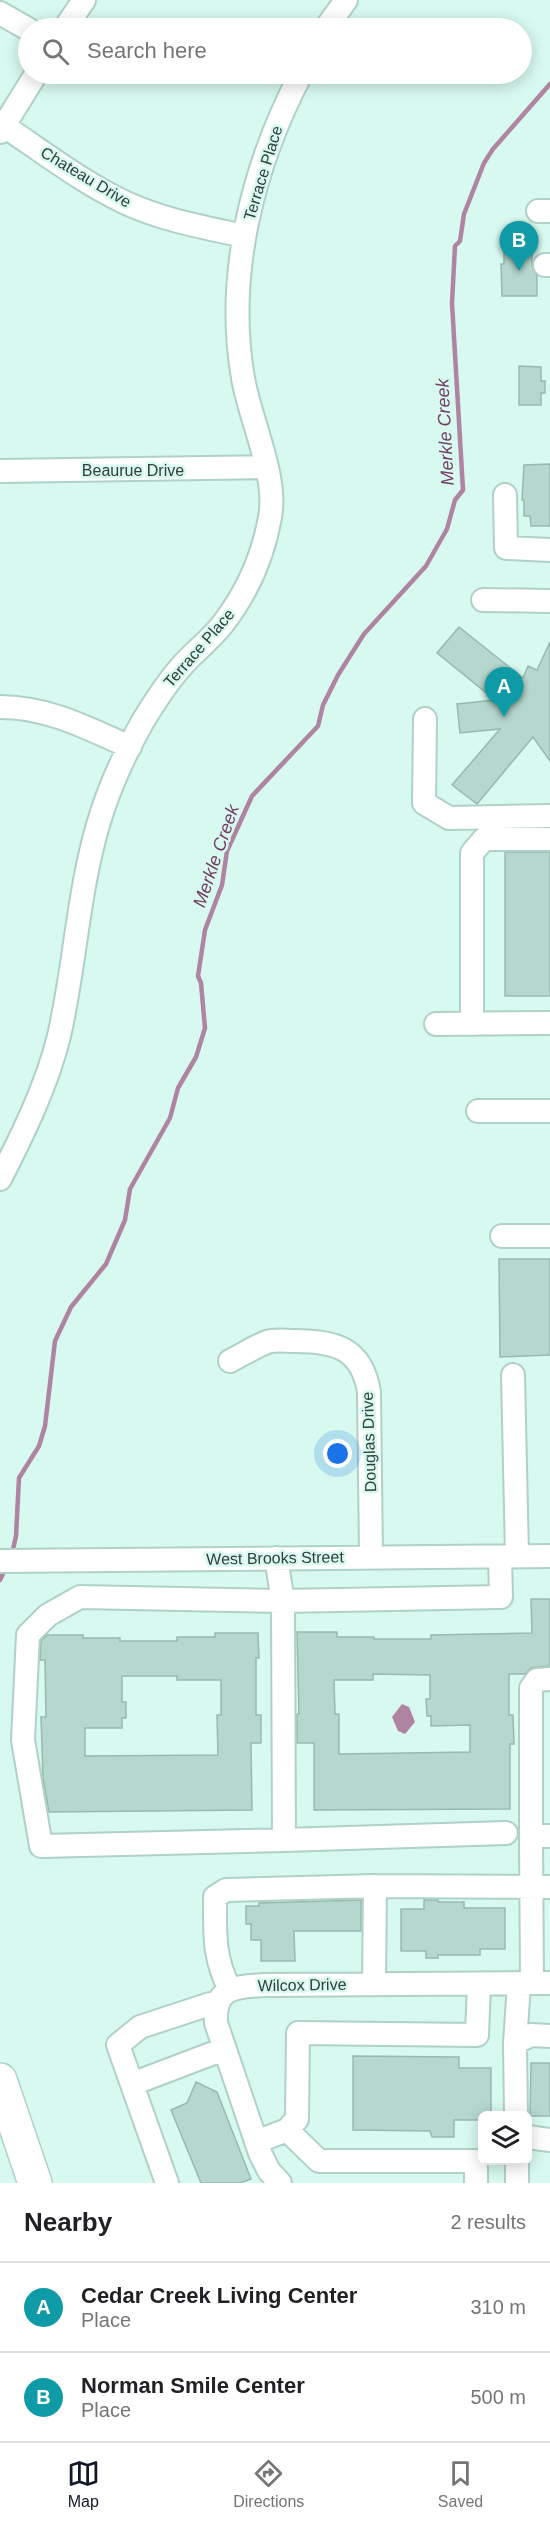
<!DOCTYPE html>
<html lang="en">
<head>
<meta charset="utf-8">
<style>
	body { margin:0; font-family:Helvetica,sans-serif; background:#f2f2f2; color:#202124 }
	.controls { position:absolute; right:18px; bottom:18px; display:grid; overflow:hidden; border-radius:9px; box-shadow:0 3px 15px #0003 }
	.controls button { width:54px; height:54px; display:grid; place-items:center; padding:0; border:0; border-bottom:2px solid #e0e0e0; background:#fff; color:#202124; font:30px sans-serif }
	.you { position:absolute; left:338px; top:1454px; width:21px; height:21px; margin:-15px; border:4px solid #fff; border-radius:50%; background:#1a73e8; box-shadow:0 0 0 9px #1a73e833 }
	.badge { display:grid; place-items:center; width:39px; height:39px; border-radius:50%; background:#111827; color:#fff; font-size:20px; font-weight:700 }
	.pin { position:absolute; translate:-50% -50px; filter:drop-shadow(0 2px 3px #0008) }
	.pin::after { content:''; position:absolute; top:32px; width:21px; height:18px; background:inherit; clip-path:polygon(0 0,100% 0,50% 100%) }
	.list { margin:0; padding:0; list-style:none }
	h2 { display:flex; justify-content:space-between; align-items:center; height:78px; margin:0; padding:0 24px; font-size:26px }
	h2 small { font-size:20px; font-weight:400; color:#757577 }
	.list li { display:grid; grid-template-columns:39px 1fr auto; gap:18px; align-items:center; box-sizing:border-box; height:90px; padding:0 24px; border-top:2px solid #e0e0e0 }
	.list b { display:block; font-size:22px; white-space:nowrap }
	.list p { margin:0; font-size:20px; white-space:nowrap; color:#757577 }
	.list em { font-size:20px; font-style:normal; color:#757577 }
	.icon { flex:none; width:33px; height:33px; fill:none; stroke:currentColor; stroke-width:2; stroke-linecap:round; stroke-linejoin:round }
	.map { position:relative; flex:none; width:550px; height:2183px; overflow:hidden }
	.search { position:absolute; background:#fff; box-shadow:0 3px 15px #0003; left:18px; right:18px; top:18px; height:66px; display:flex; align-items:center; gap:15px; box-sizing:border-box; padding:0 21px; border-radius:33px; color:#757577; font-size:22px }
	.sheet { height:258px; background:#fff }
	nav { display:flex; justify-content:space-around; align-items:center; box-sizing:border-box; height:84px; border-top:2px solid #e0e0e0; background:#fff; font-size:16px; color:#757577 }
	nav a { display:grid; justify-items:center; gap:3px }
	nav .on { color:#111827 }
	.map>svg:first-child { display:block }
	.water { fill:#ae84a0 }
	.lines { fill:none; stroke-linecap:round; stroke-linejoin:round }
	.stream { stroke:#ae84a0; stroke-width:4.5 }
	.building { fill:#b5d7cd; stroke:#98b9b0; stroke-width:1.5; fill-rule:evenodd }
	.minor-casing { stroke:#afd1c7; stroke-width:26 }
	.highway-casing { stroke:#afd1c7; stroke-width:36 }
	.minor { stroke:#fff; stroke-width:22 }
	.highway { stroke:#fff; stroke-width:33 }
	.labels { text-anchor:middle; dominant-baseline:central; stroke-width:5; stroke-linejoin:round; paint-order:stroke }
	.street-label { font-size:16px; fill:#313e3b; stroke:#d7f9ef }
	.water-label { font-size:18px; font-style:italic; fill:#753d64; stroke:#d7f9ef }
</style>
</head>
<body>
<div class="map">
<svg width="550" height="2183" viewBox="0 0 550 2183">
	<rect width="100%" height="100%" fill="#d7f9ef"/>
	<!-- water -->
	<path class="water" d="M402 1704 409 1707 415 1722 405 1734 398 1731 392 1717Z"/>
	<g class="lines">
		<!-- stream -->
		<path class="stream" d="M12 1554 16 1536 19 1478 39 1446 45 1426 55 1341 71 1307 106 1264 125 1220 130 1189 170 1118 178 1088 196 1057 205 1028 201 983 198 976 205 930 222 885 227 851 252 796 318 726 323 705 338 675 364 634 426 566 447 529 455 500 463 490 452 303 455 246 460 241 464 214 484 163 493 149 550 84
			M0 1580 6 1567"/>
	</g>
	<!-- building -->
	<path class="building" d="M504 246H532V266L537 276V296H502L501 264H504Z
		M519 366 541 367V381H545V393H541V405H519Z
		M550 464V524L549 526H531L530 516H524V500H522L524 465Z
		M459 627 523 678 528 666 537 670 550 642V761L533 737 477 804 452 785 500 729 460 733 457 704 495 700 437 653Z
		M505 852H550V996H505Z
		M499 1259H550V1355L500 1357Z
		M531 1599H550V1666L531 1668 525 1674H509V1715H513L514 1744H510V1809L314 1810V1743H297V1714H299L297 1632H337V1637H374V1639H431V1635L532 1633ZM373 1674 430 1675V1699H426L427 1716H431V1726L470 1725V1752L339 1754V1714H335L334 1680H373Z
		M215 1633H258L259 1658H256V1715H261V1743H251L252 1810 49 1812 43 1778 41 1717H46L45 1660H40L41 1641 47 1635H83V1638H120V1641H177V1637H215ZM122 1676H177V1680H221V1715H217L218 1755 85 1756V1728H122V1718H126V1702H122Z
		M361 1900V1931H294L295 1961H261V1940H251V1924H246V1906H259V1903Z
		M424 1900H438V1902H464V1908H505V1949H480V1955H438V1958H426V1951H401V1909H424Z
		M353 2056 459 2057V2068H491V2115H483V2120H454V2137H432L430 2131 353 2130Z
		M531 2063H550V2116H530Z
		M196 2082 217 2092 251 2179 240 2183H201L171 2110 187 2103Z"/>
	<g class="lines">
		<defs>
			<path id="minor" d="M0 13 28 29
				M65 28 84 0
				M326 28 346 0
				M4 126C43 152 82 182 124 202 162 220 203 227 244 236
				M0 132 36 74
				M538 211H550
				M545 265H550
				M0 471 265 467
				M505 495 506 548 550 550
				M483 600 550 601
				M0 707C48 707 87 728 130 747
				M425 719 424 803 449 818 550 816
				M436 1024 550 1023
				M472 1024V853L484 839H550
				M478 1111H550
				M0 1179C23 1134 47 1085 59 1036 75 966 78 893 98 825 108 790 125 753 143 721 154 703 166 684 180 668 193 653 210 640 222 625 247 593 263 557 270 517 278 477 250 420 243 378 225 275 253 165 301 74
				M502 1236H550
				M230 1361C242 1355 254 1347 267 1342 275 1339 286 1341 295 1341 335 1341 362 1348 369 1392L371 1556
				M513 1375 517 1556
				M276 1558 283 1601 284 1840 506 1833
				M0 1561 550 1556
				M531 1836V1688L537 1680 550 1679
				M284 1840 41 1846 23 1740 28 1635 48 1615 80 1597 283 1601 501 1597 500 1557
				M532 1983 531 1836H550
				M374 1984 375 1886
				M230 1989C213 1959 215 1931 215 1897L226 1890 375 1886 550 1887
				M515 2043 531 2035 550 2036
				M132 2084 224 2049
				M516 2116 515 2043 519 1984
				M287 2130 319 2161H476V2183
				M528 2137 550 2140
				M256 2142 287 2130 297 2119 298 2033 477 2035 479 1984
				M517 2160V2183
				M167 2183 118 2045 140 2027 210 2004 217 2005
				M280 2183 269 2171 260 2153 216 2023C214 1987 234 1987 264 1985L550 1983"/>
			<path id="highway" d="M0 2080 35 2183"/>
		</defs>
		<!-- minor casing -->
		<use href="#minor" class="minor-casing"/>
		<!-- highway casing -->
		<use href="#highway" class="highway-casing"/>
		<!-- minor -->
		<use href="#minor" class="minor"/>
		<!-- highway -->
		<use href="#highway" class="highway"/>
	</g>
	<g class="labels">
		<!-- street labels -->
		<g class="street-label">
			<text transform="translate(263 173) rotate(-73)">Terrace Place</text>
			<text transform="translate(86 177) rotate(31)">Chateau Drive</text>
			<text x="133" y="470">Beaurue Drive</text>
			<text transform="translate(199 648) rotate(-49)">Terrace Place</text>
			<text transform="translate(369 1442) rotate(-92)">Douglas Drive</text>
			<text transform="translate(275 1558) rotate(-1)">West Brooks Street</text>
			<text transform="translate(302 1985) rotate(-1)">Wilcox Drive</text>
		</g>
		<!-- water labels -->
		<g class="water-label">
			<text transform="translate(445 432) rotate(-93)">Merkle Creek</text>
			<text transform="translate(216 856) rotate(-71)">Merkle Creek</text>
		</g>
	</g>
</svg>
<div class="controls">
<button><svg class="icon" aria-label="layers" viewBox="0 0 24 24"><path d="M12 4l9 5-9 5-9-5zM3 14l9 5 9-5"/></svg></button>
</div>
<div class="you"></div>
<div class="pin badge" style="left:504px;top:717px;background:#0f9aa8">A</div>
<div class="pin badge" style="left:519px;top:271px;background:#0f9aa8">B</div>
<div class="search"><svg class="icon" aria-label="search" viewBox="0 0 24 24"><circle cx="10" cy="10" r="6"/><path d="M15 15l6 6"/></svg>Search here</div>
</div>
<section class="sheet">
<h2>Nearby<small>2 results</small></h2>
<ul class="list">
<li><span class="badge" style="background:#0f9aa8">A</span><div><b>Cedar Creek Living Center</b><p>Place</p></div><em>310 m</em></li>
<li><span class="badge" style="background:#0f9aa8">B</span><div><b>Norman Smile Center</b><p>Place</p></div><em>500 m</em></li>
</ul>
</section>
<nav>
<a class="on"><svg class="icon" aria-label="map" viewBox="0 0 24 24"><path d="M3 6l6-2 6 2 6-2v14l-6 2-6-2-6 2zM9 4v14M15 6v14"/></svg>Map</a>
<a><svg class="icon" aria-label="directions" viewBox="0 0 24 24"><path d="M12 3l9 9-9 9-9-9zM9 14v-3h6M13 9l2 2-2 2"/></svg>Directions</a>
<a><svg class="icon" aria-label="saved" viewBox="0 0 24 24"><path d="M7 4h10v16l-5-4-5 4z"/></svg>Saved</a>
</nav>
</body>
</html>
